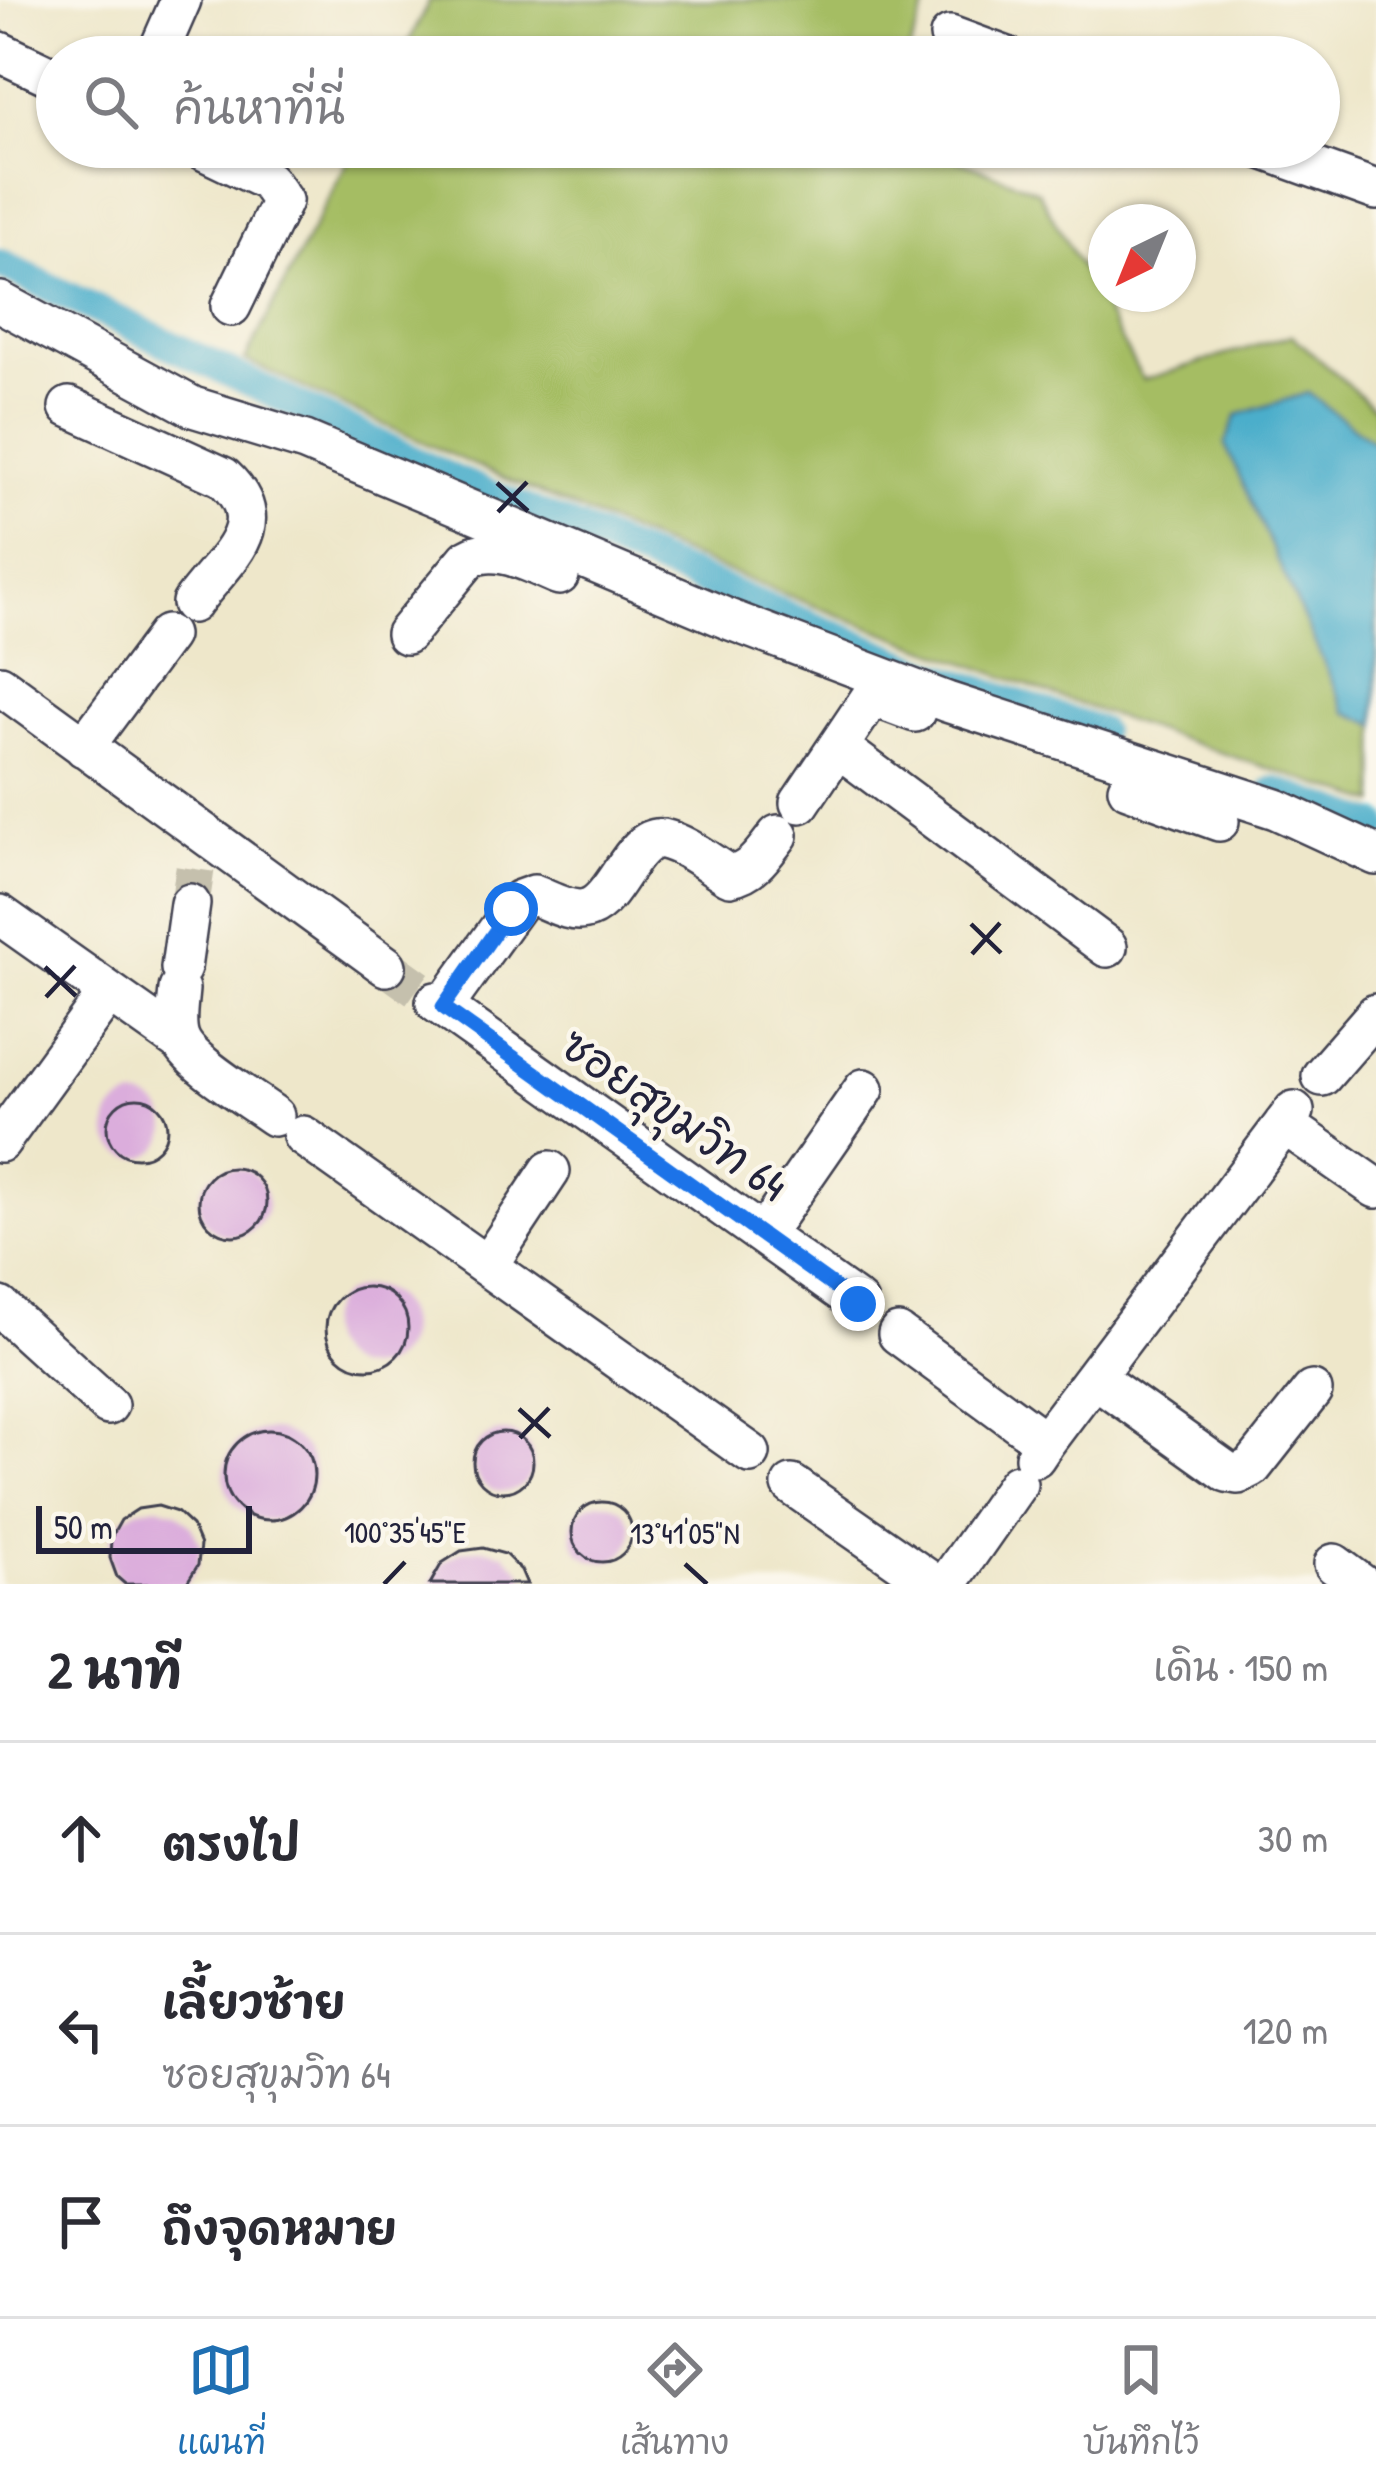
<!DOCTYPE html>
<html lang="th">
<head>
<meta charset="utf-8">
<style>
	body { margin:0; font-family:"Patrick Hand","Playpen Sans Thai",sans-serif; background:#f2f2f3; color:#2b2b33 }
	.compass { position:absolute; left:1088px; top:204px; width:108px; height:108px; border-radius:50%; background:#fff; box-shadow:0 3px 9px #0004; rotate:223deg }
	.scale { position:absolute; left:36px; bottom:30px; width:216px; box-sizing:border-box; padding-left:12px; border:6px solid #22223b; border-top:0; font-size:33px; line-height:42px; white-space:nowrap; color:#22223b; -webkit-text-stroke:9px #fbf7ec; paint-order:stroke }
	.stop { position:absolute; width:36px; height:36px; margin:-27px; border:9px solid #1a73e8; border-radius:50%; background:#fff }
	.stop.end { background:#1a73e8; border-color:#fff; box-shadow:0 3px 12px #0008 }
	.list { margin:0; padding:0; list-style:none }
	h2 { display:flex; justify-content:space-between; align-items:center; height:156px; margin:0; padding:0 48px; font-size:51px }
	h2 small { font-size:39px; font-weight:400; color:#7c7c81 }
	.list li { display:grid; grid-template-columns:78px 1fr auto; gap:36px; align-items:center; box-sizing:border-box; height:192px; padding:0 48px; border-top:3px solid #e1e1e2 }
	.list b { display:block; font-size:45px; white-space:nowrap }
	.list p { margin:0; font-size:39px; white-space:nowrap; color:#7c7c81 }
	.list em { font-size:39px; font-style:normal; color:#7c7c81 }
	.icon { flex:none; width:66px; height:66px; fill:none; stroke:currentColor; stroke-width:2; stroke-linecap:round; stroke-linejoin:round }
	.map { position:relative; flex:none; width:1376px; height:1584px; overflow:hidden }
	.search { position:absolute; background:#fff; box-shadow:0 3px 9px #0004; left:36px; right:36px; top:36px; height:132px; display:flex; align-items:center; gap:30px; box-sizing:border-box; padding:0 42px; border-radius:66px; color:#7c7c81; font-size:45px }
	.sheet { height:732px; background:#fff }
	nav { display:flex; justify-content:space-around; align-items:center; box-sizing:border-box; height:168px; border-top:3px solid #e1e1e2; background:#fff; font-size:33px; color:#7c7c81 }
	nav a { display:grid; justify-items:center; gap:6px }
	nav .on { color:#1f6fb2 }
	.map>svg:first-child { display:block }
	.green { fill:#a5bd63; stroke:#64704f; stroke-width:3 }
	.water { fill:#4caecb; stroke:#376883; stroke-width:3 }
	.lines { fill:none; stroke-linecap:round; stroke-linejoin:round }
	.canal { stroke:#4caecb; stroke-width:30 }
	.building { fill:#dbaddc }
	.minor-tunnel { stroke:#c5c0ad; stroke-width:39; stroke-dasharray:39 20; stroke-linecap:butt }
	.minor-casing { stroke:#414050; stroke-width:44 }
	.minor { stroke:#fff; stroke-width:39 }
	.route { stroke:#1a73e8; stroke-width:15 }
	.ticks { fill:none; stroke:#22223b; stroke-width:4.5 }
	.labels { text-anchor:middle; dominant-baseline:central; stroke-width:9; stroke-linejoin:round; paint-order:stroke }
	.street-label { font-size:45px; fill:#22223b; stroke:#fbf7ec }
	.ticks-label { font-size:30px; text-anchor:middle; fill:#22223b; stroke:#fbf7ec; stroke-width:9; stroke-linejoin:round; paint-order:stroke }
</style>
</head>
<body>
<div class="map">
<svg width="1376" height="1584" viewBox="0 0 1376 1584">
	<rect width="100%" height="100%" fill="#fbf7ec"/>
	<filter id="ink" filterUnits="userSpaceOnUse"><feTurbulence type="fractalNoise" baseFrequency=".00833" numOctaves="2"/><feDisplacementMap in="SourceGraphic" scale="24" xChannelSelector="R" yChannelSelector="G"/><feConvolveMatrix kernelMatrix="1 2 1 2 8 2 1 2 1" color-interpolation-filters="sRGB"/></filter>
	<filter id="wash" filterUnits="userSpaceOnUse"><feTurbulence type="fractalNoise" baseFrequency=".004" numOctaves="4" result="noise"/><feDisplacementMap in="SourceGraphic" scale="48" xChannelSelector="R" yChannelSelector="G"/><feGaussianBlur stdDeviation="2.7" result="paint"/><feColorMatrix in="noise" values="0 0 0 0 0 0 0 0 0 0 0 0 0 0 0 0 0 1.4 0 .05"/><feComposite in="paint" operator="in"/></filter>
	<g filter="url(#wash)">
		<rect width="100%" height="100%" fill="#eee7ca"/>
		<!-- green -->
		<path class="green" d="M430 0H928L907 57H401Z
			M355 147H924L1038 191 1143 380 1292 335 1376 410V803C989 681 611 535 245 360Z"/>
		<!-- water -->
		<path class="water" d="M1308 393 1376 444V725L1346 712 1225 444 1237 415Z"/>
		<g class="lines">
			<!-- canal -->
			<path class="canal" d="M0 264 455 480 922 671 1098 731
				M1274 791 1376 826"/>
		</g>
		<g id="blocks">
			<!-- building -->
			<path class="building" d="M107 1128a30 30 0 1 1 60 0a30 30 0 1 1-60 0Z
				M199 1202a34 34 0 1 1 68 0a34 34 0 1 1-68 0Z
				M326 1328a41 41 0 1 1 82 0a41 41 0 1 1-82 0Z
				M224 1475a45 45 0 1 1 90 0a45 45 0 1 1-90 0Z
				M473 1462a30 30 0 1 1 60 0a30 30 0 1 1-60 0Z
				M572 1532a30 30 0 1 1 60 0a30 30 0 1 1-60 0Z
				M158 1506 177 1512 192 1526 200 1545 198 1565 186 1584H125L117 1577 110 1558 111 1538 121 1520 138 1509Z
				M483 1548 505 1554 521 1570 527 1584H430L442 1563 461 1551Z"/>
		</g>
	</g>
	<g filter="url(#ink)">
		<use href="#blocks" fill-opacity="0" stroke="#414050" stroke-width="3"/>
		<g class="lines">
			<!-- minor-tunnel -->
			<path class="minor-tunnel" d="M190 904 195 869
				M386 966 436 1002"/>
			<defs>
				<path id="minor" d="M950 36 1007 57
					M0 52 57 79
					M156 57 181 0
					M197 147 268 181 282 201 231 306
					M1257 147 1376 190
					M0 302 193 407 305 441 728 619 947 702 1276 809 1376 855
					M69 407 223 477C275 526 225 558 192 603
					M406 634 468 559C496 542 532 564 559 575
					M0 685 386 966
					M84 747 167 635
					M838 747 1107 947
					M1128 788 1219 821
					M800 803 872 696 915 712
					M0 915 180 1042
					M181 968 190 904
					M179 989C178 1004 174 1022 179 1037 188 1063 250 1098 274 1116
					M436 1002 858 1303
					M443 1007 520 900 534 895C550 901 572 915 589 908 617 898 632 834 663 839 686 844 710 864 730 876 753 872 764 853 778 835
					M1322 1076 1376 1014
					M1284 1124 1376 1188
					M303 1136 750 1453
					M0 1142 109 992
					M763 1235 864 1089
					M487 1266 550 1171
					M0 1307 108 1405
					M898 1334 1045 1442 1035 1457
					M1094 1377 1227 1472 1238 1474 1252 1467 1312 1391
					M1045 1442 1294 1111
					M792 1485 934 1584
					M1334 1564 1361 1584
					M947 1584 1017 1484"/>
			</defs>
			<!-- minor casing -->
			<use href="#minor" class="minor-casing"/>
			<!-- minor -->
			<use href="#minor" class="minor"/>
		</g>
	</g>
	<g class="lines" filter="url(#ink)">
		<!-- route -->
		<path class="route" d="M511 909 443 1007 858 1304"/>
	</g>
	<!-- ticks -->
	<path class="ticks" d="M497 483 528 511M498 512 527 482M971 924 1001 953M972 954 1000 923M45 967 76 996M46 997 75 966M519 1409 550 1437M520 1438 549 1408M685 1564 707 1584M384 1584 405 1562"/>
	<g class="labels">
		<!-- street labels -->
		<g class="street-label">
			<text transform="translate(675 1114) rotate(35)">ซอยสุขุมวิท 64</text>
		</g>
	</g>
	<g class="ticks-label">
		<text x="405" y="1543">100°35'45"E</text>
		<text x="685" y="1544">13°41'05"N</text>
	</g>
</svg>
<svg class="compass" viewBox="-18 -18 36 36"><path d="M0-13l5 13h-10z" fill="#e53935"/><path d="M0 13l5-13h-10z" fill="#7c7c81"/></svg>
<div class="scale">50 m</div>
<div class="stop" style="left:511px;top:909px"></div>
<div class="stop end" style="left:858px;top:1304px"></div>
<div class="search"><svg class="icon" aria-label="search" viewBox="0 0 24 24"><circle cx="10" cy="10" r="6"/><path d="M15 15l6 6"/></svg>ค้นหาที่นี่</div>
</div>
<section class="sheet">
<h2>2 นาที<small>เดิน · 150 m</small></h2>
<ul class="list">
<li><svg class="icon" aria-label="ahead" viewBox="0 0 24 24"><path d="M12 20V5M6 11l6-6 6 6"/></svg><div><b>ตรงไป</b></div><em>30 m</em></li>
<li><svg class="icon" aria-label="left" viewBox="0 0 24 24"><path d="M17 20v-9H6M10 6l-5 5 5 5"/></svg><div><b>เลี้ยวซ้าย</b><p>ซอยสุขุมวิท 64</p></div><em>120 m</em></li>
<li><svg class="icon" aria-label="arrive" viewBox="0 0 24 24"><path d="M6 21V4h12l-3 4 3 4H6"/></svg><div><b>ถึงจุดหมาย</b></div></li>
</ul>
</section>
<nav>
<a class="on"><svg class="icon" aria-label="map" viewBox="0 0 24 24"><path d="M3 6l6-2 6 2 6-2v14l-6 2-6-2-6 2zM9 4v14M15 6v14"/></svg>แผนที่</a>
<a><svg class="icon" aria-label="directions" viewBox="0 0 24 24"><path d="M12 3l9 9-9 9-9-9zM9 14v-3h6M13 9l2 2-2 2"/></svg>เส้นทาง</a>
<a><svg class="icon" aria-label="saved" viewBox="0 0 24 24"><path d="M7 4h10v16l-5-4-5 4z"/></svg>บันทึกไว้</a>
</nav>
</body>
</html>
